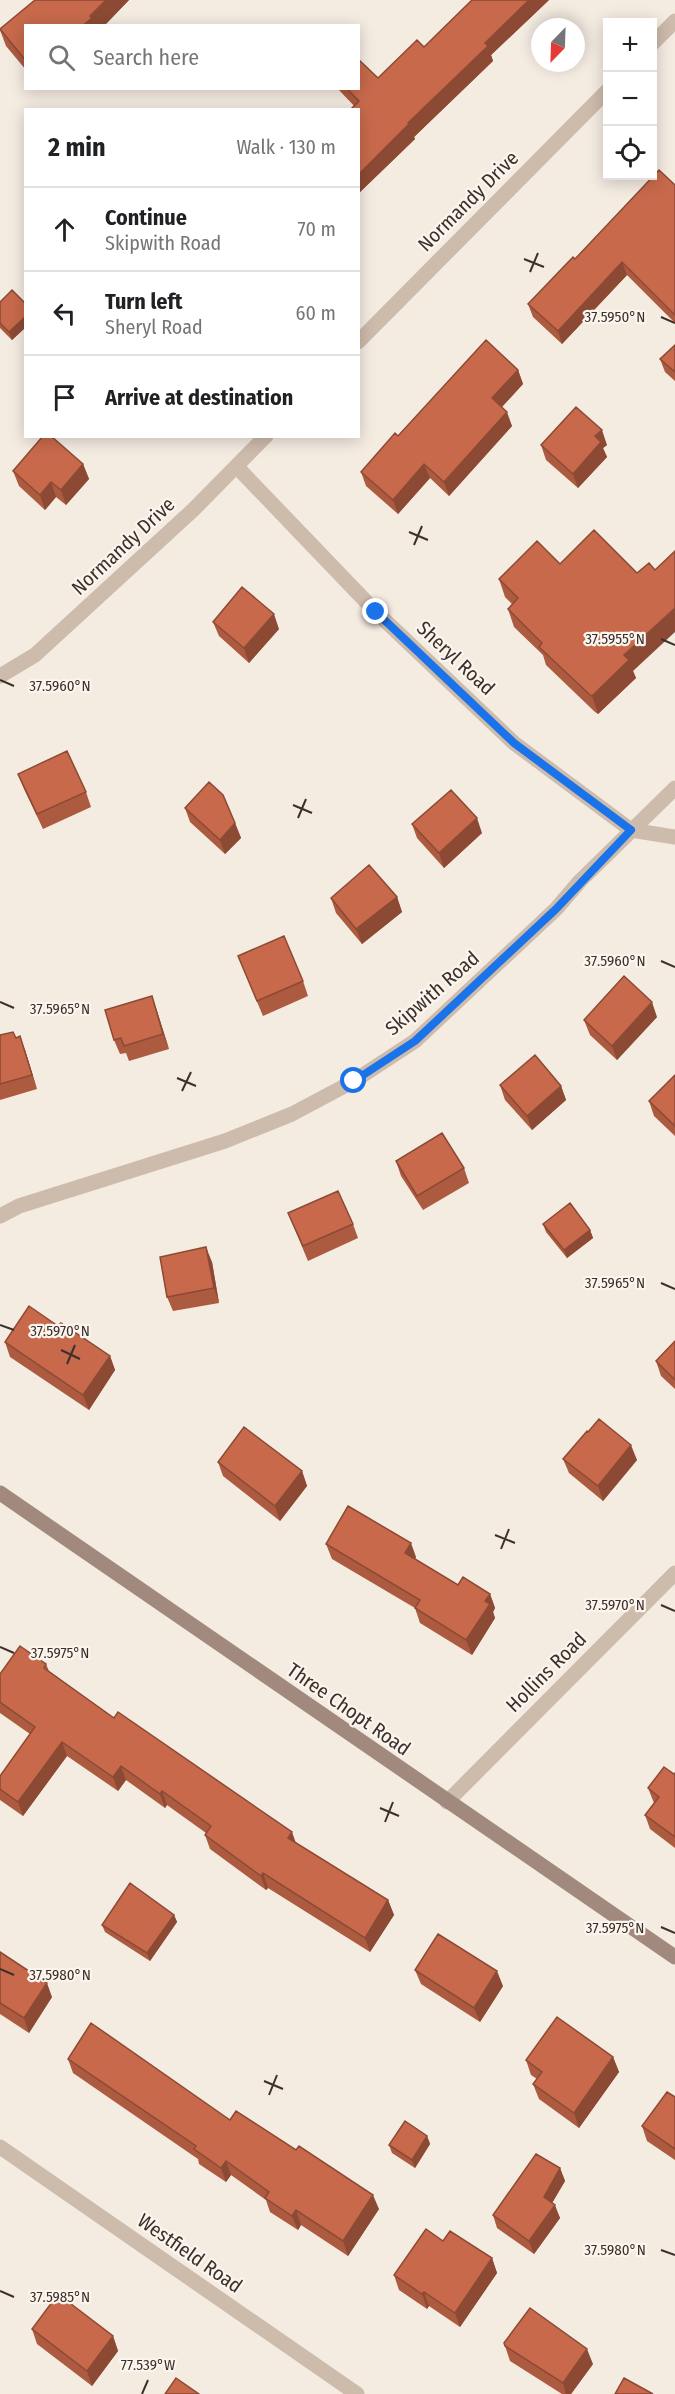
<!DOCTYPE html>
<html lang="en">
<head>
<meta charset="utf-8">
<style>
	body { margin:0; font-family:"Fira Sans Condensed",sans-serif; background:#f2f2f2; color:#202124 }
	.controls { position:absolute; right:18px; top:18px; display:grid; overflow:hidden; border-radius:0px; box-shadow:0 3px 15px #0003 }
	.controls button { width:54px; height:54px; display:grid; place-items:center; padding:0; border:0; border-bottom:2px solid #e0e0e0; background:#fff; color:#202124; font:30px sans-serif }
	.compass { position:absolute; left:531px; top:18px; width:54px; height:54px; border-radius:50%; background:#fff; box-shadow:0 3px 15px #0003; rotate:203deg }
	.stop { position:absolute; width:18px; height:18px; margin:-14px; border:4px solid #1a73e8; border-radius:50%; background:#fff }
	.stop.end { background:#1a73e8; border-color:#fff; box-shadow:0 2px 6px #0008 }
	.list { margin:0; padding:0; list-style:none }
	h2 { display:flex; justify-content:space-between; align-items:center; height:78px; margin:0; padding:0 24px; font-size:26px }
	h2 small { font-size:20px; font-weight:400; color:#757577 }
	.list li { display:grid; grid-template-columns:39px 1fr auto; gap:18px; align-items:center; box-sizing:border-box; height:84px; padding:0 24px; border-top:2px solid #e0e0e0 }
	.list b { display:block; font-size:22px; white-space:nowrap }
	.list p { margin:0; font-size:20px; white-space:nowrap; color:#757577 }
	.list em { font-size:20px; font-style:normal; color:#757577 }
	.icon { flex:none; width:33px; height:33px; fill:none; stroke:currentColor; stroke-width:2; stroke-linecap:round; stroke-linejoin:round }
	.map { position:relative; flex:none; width:675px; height:2394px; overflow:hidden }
	.search { position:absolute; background:#fff; box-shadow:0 3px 15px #0003; left:24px; top:24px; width:336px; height:66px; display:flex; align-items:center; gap:15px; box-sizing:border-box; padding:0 21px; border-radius:0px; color:#757577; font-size:22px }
	.panel { position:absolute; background:#fff; box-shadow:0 3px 15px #0003; left:24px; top:108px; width:336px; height:330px; border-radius:0px }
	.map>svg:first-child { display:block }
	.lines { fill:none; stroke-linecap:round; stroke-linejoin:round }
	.street { stroke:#cdbbac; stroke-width:15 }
	.secondary { stroke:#a18a7d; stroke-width:15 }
	.wall { fill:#ac5a40 }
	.shaded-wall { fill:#8c4a34 }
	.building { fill:#c8694b; stroke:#8c4a34; stroke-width:1.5 }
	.route { stroke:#1a73e8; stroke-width:8 }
	.ticks { fill:none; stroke:#3b302b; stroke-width:2 }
	.labels { text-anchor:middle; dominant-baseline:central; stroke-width:4.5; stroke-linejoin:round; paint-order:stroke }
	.street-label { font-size:20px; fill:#3b302b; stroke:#fbf5ee }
	.ticks-label { font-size:15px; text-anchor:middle; fill:#3b302b; stroke:#fbf5ee; stroke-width:4.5; stroke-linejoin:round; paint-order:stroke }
</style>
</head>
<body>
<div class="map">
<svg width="675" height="2394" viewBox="0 0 675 2394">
	<rect width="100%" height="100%" fill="#f4ebe1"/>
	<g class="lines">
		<!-- street -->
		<path class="street" d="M652 44 675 21
			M358 342 608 90
			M237 467 376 612 514 743 631 830 675 837
			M0 676 35 655 193 510 266 436
			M0 1216 19 1206 225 1141 292 1114 354 1081 415 1041 556 909 580 881 675 788
			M447 1802 675 1573
			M0 2147 357 2394"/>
		<!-- secondary -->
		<path class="secondary" d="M0 1493 675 1957"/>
	</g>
	<!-- wall -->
	<path class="wall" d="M35 0H129L104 26H26V70L6 46 0 30Z
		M472 0H549L491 55 493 61 414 137 415 139 358 194V110L337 88H358L378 78 424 47Z
		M675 185V323L627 275 562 344 533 317 528 304 575 259Z
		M0 302 26 304V327L12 340 0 328Z
		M675 345V381L665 372 660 359Z
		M518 370 523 384 502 407 512 426 449 496 430 478 398 514 366 486 361 472 398 436Z
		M541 445H607L603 448 607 457 578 488 546 460Z
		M83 464 89 479 66 505 56 497 45 510 19 486 13 471Z
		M499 579 633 671 636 678 598 714 595 712 546 665 543 655 514 627 508 609 512 604 505 597Z
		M213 622 279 629 249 663 219 636Z
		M18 774 86 792 91 807 43 829 24 789Z
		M185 808 235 823 241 838 225 854 190 822Z
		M412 824 482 833 444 868 417 838Z
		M397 897 402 912 362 944 336 913 331 898Z
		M238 956 303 981 308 996 263 1016Z
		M152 996 169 1049 129 1061 126 1053 120 1054 114 1040Z
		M657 1017 617 1060 590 1035 584 1020Z
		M0 1035 16 1038 25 1050 37 1089 0 1100Z
		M675 1075V1136L654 1116 649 1101Z
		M500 1085 561 1086 566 1100 532 1130 505 1100Z
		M396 1161 464 1168 469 1183 423 1210 401 1176Z
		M288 1213 353 1224 358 1238 308 1261Z
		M543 1224 590 1230 593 1238 567 1258 546 1232Z
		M212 1262 219 1303 173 1311 167 1297Z
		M58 1326 110 1356 115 1370 89 1410 10 1357 5 1342Z
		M675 1341V1389L661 1376 656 1361Z
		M563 1459 637 1460 603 1501 569 1473Z
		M218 1462 302 1471 307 1486 280 1521 223 1476Z
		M326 1544 416 1557 415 1559 458 1585 490 1594 495 1608 493 1612 495 1618 472 1655 420 1623 415 1608 332 1559Z
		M46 1664 49 1671 114 1718 296 1843 388 1900 394 1915 370 1952 268 1888 266 1890 210 1849 205 1835 206 1833 167 1805 165 1808 126 1780 118 1791 67 1756 23 1816 0 1800V1776L30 1734 0 1713V1674Z
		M675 1773V1848L650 1829 645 1815 654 1803 648 1788Z
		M174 1915 177 1922 150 1961 105 1932 102 1925Z
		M0 1952 52 1997 29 2033 0 2014Z
		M415 1970 503 1986 480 2022 421 1984Z
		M613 2057 619 2072 579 2128 539 2099 533 2084 537 2079 531 2075 526 2060Z
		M68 2059 230 2120 379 2209 348 2256 301 2225 298 2230 270 2212 266 2200 231 2175 226 2182 199 2164 198 2159 73 2073Z
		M675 2097V2160L647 2141 642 2126Z
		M427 2136 430 2144 415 2168 392 2153 389 2145Z
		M560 2168 565 2181 552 2203 560 2218 534 2254 497 2228 493 2215Z
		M443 2241 492 2258 497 2273 460 2327 429 2306 427 2309 399 2290 394 2275Z
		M32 2329 113 2336 118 2351 92 2386 37 2344Z
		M505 2346 593 2364 571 2394H562L510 2361Z"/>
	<!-- shaded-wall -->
	<path class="shaded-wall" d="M106 0H129L104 26H82Z
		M529 0H549L491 55 493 61 414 137 415 139 358 194V175L485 43Z
		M622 262 627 275 562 344 558 331Z
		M26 316V327L12 340 9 332Z
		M518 370 523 384 497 412 492 398Z
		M507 412 512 426 449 496 444 482Z
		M602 430 607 445 603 448 607 457 578 488 573 474 595 436Z
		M83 464 89 479 66 505 61 490Z
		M424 464 430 478 398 514 393 500Z
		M51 482 56 497 45 510 40 495Z
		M675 608V632L633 671 636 678 598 714 592 696 624 655Z
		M274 614 279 629 249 663 244 648Z
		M477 818 482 833 444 868 439 853Z
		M235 823 241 838 225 854 220 840Z
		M397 897 402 912 362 944 356 929Z
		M152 996 157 1011 169 1049 163 1034Z
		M652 1002 657 1017 617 1060 612 1046Z
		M20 1036 25 1050 37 1089 32 1075Z
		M561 1086 566 1100 532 1130 527 1116Z
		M590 1230 593 1238 567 1258 564 1250Z
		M206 1247 212 1262 219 1303 214 1288Z
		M110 1356 115 1370 89 1410 83 1395Z
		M631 1445 637 1460 603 1501 598 1486Z
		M302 1471 307 1486 280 1521 275 1506Z
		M411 1543 416 1557 410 1568 405 1553Z
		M490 1594 495 1608 493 1612 495 1618 472 1655 466 1640 485 1601Z
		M62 1742 67 1756 23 1816 18 1802Z
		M121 1766 126 1780 118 1791 113 1777Z
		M162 1791 167 1805 165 1808 160 1794Z
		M292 1832 297 1846 288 1838Z
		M263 1873 268 1888 266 1890 261 1876Z
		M388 1900 394 1915 370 1952 365 1938Z
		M174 1915 177 1922 150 1961 147 1953Z
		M497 1971 503 1986 480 2022 474 2008Z
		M47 1983 52 1997 29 2033 24 2018Z
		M613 2057 619 2072 579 2128 574 2113Z
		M427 2136 430 2144 415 2168 412 2160Z
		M226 2161 231 2175 226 2182 221 2168Z
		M560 2168 565 2181 548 2210 544 2197Z
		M373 2195 379 2209 348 2256 343 2241Z
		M555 2205 560 2218 534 2254 529 2241Z
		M296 2210 301 2225 298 2230 292 2216Z
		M492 2258 497 2273 460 2327 455 2313Z
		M424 2292 429 2306 427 2309 422 2294Z
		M113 2336 118 2351 92 2386 87 2371Z
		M587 2349 593 2364 571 2394H566L563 2383Z"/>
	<!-- building -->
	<path class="building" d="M35 0H106L90 16 92 18 82 26H26V61L0 29Z
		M472 0H529L485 43 488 46 408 123 409 124 358 175V110H350L359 101 346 88H358V59L378 78 417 40 424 47Z
		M659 170 675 185V315L622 262 558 331 528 304 573 257 575 259Z
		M12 290 26 304V316L9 332 0 323V302Z
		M486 340 518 370 492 398 507 412 444 482 424 464 393 500 361 472 395 433 398 436Z
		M675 345V372L660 359Z
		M576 407 602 430 595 436 601 442 573 474 541 445Z
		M43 436H51L83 464 61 490 51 482 40 495 13 471Z
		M594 530 637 573 649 563 655 570 675 551V608L624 655 629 660 592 696 589 694 539 647 542 643 508 609 518 598 499 579 537 541 560 564Z
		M242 587 274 614 244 648 213 622Z
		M67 751 86 792 37 814 18 774Z
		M209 782 223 795 235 823 220 840 185 808Z
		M451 790 477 818 439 853 412 824Z
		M369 865 397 897 356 929 331 898Z
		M284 936 303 981 257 1001 238 956Z
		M624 976 652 1002 612 1046 584 1020Z
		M152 996 163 1034 124 1046 121 1038 114 1040 105 1010Z
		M13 1032 16 1038 20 1036 32 1075 0 1084V1035Z
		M535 1055 561 1086 527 1116 500 1085Z
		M675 1075V1126L649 1101Z
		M442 1133 464 1168 417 1196 396 1161Z
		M338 1191 353 1224 303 1246 288 1213Z
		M570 1203 590 1230 564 1250 543 1224Z
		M206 1247 214 1288 167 1297 160 1257Z
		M29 1306 58 1326 61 1323 110 1356 83 1395 5 1342Z
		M675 1341V1380L656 1361Z
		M599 1419 631 1445 598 1486 563 1459 587 1431 588 1432Z
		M244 1427 302 1471 275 1506 218 1462Z
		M348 1506 411 1543 405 1553 458 1585 463 1577 490 1594 485 1601 490 1604 466 1640 415 1608 420 1600 326 1544Z
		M20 1646 46 1664 44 1668 114 1718 118 1712 292 1832 288 1838 388 1900 365 1938 263 1873 261 1876 205 1835 211 1826 162 1791 160 1794 121 1766 113 1777 62 1742 18 1802 0 1789V1776L35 1727 0 1702V1674Z
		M664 1767 674 1774 675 1773V1837L645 1815 659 1797 648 1788Z
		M130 1883 174 1915 147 1953 102 1925Z
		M438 1934 497 1971 474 2008 415 1970Z
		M0 1952 47 1983 24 2018 0 2003Z
		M557 2017 613 2057 574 2113 533 2084 542 2072 526 2060Z
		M91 2023 230 2120 236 2111 296 2150 299 2146 373 2195 343 2241 296 2210 292 2216 265 2198 269 2192 226 2161 221 2168 194 2149 196 2146 68 2059Z
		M667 2092 675 2097V2149L642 2126Z
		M405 2121 427 2136 412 2160 389 2145Z
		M536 2154 560 2168 544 2197 555 2205 529 2241 493 2215Z
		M426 2229 443 2241 450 2231 492 2258 455 2313 424 2292 422 2294 394 2275Z
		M58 2294 113 2336 87 2371 32 2329Z
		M530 2308 587 2349 563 2383 505 2346 504 2343Z
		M176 2378 199 2394H165Z
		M624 2378 653 2394H615Z"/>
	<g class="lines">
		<!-- route -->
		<path class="route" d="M354 1081 415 1041 556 909 631 830 514 743 376 612"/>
	</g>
	<!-- ticks -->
	<path class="ticks" d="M524 259 544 267M530 272 538 253M661 317 675 323M409 532 428 540M414 545 422 526M661 639 675 645M0 680 14 686M293 805 312 813M298 818 306 799M661 961 675 967M0 1002 14 1008M177 1078 196 1086M182 1091 191 1072M661 1283 675 1289M0 1325 14 1330M61 1350 80 1359M67 1364 75 1345M495 1535 515 1543M501 1549 509 1529M661 1605 675 1611M0 1647 14 1653M380 1808 399 1816M385 1822 393 1802M661 1927 675 1933M0 1969 14 1975M264 2081 283 2089M269 2095 277 2075M661 2250 675 2255M0 2291 14 2297M142 2394 148 2380"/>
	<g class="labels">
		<!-- street labels -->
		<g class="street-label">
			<text transform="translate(468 201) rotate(-45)">Normandy Drive</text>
			<text transform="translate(123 546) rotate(-43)">Normandy Drive</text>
			<text transform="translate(456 658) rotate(43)">Sheryl Road</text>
			<text transform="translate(432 993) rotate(-41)">Skipwith Road</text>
			<text transform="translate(546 1672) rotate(-45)">Hollins Road</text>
			<text transform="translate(349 1709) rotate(35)">Three Chopt Road</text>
			<text transform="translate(190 2253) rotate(35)">Westfield Road</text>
		</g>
	</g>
	<g class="ticks-label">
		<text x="615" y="322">37.5950°N</text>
		<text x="615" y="644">37.5955°N</text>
		<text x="60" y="691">37.5960°N</text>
		<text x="615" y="966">37.5960°N</text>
		<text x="60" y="1014">37.5965°N</text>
		<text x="615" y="1288">37.5965°N</text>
		<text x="60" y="1336">37.5970°N</text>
		<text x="615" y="1610">37.5970°N</text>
		<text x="60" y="1658">37.5975°N</text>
		<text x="615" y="1933">37.5975°N</text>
		<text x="60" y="1980">37.5980°N</text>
		<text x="615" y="2255">37.5980°N</text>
		<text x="60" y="2302">37.5985°N</text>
		<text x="148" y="2370">77.539°W</text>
	</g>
</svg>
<div class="controls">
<button>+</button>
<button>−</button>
<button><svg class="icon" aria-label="locate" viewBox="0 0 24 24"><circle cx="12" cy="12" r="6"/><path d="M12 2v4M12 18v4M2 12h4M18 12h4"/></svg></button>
</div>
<svg class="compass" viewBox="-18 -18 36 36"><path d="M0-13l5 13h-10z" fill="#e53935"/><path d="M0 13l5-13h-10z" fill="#757577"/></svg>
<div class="stop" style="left:354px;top:1081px"></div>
<div class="stop end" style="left:376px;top:612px"></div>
<div class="search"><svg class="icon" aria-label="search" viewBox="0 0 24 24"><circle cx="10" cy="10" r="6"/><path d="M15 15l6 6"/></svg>Search here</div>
<section class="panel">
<h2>2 min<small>Walk · 130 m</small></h2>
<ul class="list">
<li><svg class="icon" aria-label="ahead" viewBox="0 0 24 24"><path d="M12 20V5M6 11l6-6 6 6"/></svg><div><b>Continue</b><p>Skipwith Road</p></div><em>70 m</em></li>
<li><svg class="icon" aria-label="left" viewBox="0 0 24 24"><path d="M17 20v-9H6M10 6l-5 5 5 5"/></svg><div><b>Turn left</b><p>Sheryl Road</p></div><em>60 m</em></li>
<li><svg class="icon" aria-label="arrive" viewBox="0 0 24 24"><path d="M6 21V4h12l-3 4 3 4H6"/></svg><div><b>Arrive at destination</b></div></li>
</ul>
</section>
</div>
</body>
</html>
